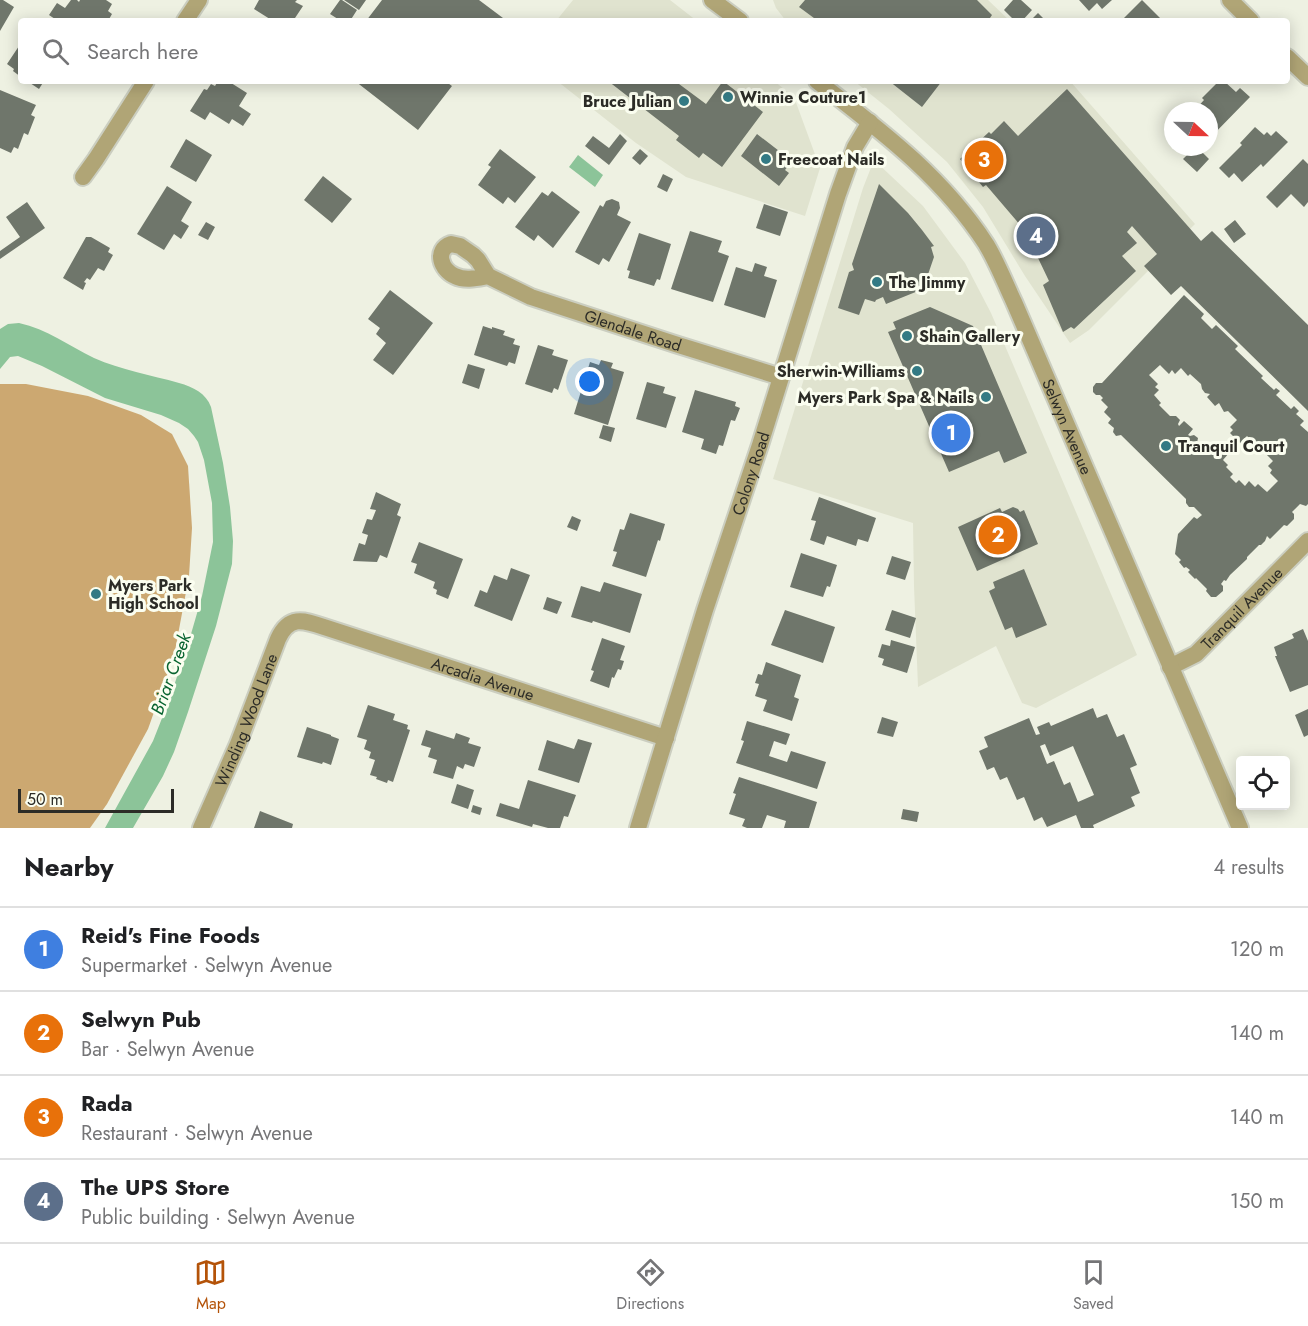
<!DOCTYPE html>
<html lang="en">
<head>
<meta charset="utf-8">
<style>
	body { margin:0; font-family:Jost,sans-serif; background:#f6f6f6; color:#202124 }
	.controls { position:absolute; right:18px; bottom:18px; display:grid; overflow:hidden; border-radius:6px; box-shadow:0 3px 15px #0003 }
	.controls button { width:54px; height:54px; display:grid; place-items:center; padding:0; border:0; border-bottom:2px solid #e0e0e0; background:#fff; color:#202124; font:30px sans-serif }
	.compass { position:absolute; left:1164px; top:102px; width:54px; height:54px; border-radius:50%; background:#fff; box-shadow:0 3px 15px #0003; rotate:112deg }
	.scale { position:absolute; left:18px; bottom:15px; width:156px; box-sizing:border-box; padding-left:6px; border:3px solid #2c2c27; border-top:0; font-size:16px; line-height:21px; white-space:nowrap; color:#2c2c27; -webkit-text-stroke:4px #fbfef0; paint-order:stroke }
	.you { position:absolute; left:590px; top:382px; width:21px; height:21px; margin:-15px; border:4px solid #fff; border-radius:50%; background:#1a73e8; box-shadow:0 0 0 9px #1a73e833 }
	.badge { display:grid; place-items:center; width:39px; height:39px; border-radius:50%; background:#b45309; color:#fff; font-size:20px; font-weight:700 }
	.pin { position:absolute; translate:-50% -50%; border:3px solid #fff; box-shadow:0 2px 6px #0006 }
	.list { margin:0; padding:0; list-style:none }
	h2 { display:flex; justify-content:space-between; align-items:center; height:78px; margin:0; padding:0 24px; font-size:26px }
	h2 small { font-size:20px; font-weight:400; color:#757577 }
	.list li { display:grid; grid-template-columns:39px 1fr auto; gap:18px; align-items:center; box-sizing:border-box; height:84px; padding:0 24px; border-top:2px solid #e0e0e0 }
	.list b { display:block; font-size:22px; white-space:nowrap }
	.list p { margin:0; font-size:20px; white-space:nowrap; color:#757577 }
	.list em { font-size:20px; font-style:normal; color:#757577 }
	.icon { flex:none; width:33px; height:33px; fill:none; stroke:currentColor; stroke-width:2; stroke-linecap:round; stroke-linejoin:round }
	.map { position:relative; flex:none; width:1308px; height:828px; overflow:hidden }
	.search { position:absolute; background:#fff; box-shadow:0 3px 15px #0003; left:18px; right:18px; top:18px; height:66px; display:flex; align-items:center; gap:15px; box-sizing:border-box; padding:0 21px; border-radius:6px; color:#757577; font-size:22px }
	.sheet { height:414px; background:#fff }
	nav { display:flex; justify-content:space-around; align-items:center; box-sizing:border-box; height:84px; border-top:2px solid #e0e0e0; background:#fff; font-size:16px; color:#757577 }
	nav a { display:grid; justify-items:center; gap:3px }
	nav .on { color:#b45309 }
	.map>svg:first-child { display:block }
	.built { fill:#e0e3cf }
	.forest { fill:#cca871 }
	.water { fill:#8cc499 }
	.building { fill:#6f766b; fill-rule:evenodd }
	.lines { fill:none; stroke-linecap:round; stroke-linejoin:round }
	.minor-casing { stroke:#cbcec0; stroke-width:20 }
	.tertiary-casing { stroke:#cbcec0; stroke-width:20 }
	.minor { stroke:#b0a576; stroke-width:16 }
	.tertiary { stroke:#b0a576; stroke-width:16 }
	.poi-dot { fill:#337a84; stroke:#fbfef0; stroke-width:2 }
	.labels { text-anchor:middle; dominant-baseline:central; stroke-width:6; stroke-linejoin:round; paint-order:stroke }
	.poi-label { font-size:16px; font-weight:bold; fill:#2c2c27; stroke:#fbfef0; text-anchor:start }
	.street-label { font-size:16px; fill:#2c2c27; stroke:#fbfef0 }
	.water-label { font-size:18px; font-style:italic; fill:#07632f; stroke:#fbfef0 }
</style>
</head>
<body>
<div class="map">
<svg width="1308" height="828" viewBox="0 0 1308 828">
	<rect width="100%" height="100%" fill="#eef1e2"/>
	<!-- built -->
	<path class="built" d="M573 0H670L697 21H556Z
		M773 0H988L1010 21H786L776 8Z
		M557 81H774L794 97 820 168 805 216 686 177 636 143Z
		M854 81H1070L1195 224 1089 330 1070 343 1025 276 983 207 947 162 889 109Z
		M874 160 923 206 965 263 991 313 1137 655 1036 708 1022 703 996 646 918 687 914 586 913 523 773 479 863 188Z"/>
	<!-- forest -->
	<path class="forest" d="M0 384H26L88 396 141 415 172 434 188 466 192 528 189 576 174 656 148 729 107 804 90 828H0Z"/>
	<!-- water -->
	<path class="water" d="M578 155 603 175 595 187 569 167Z
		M19 323C47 329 69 346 94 358 121 370 151 375 179 383 193 387 206 393 211 407L223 463 230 507 233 541 232 564 216 626 188 712 174 752 163 776 133 828H105L153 741 170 698 191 634 202 596 213 542 212 503 204 460 198 442 194 436 188 429 179 423 161 415 105 398 42 366 18 356 10 357 0 369V329L8 324Z"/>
	<!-- building -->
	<path class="building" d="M0 0H3L14 7 0 31Z
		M71 0H77L79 2 80 0H106L112 4 108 11 112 14 108 21H58L49 15 57 3 65 8Z
		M259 0H297L295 2 303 6 293 21H273L254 9Z
		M340 0H342L357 10 350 21H341L330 14Z
		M344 0H366L359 10Z
		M382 0H479L507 21H366Z
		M805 0H977L992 15 988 21H818L799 7Z
		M1013 0H1021L1032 10 1022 21H1015L1004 10Z
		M1079 0H1112L1102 9 1097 3 1089 11Z
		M1142 0 1163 21H1121Z
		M1038 13 1046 21H1030Z
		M21 43V77L13 71 14 69 7 64Z
		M27 81H44L39 89Z
		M218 81H228L247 93 239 106 251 114 243 126 232 119 229 124 210 112 205 120 190 111 204 89 207 90 211 84 215 86Z
		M355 81H445L452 86 418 130Z
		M608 81H675L706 104 723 81 763 112 722 167 703 153 699 158 676 140 679 136Z
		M889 81H942L922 107Z
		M1219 81H1224L1236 92 1240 88 1250 97 1209 139V111H1194L1204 100 1202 98Z
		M1067 89 1201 241 1212 231 1308 325V411L1181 286 1171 295 1144 266 1157 254 1132 226 1127 232 1137 243 1122 256 1136 271 1074 329 1071 327 1063 332 1043 285 1049 281 1028 237 1026 234 1023 236 1017 230 1021 226 986 185 983 187 960 159 989 132 991 134 1004 121 1018 136Z
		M0 90 36 105 31 115 35 117 28 135 24 133 18 149 14 147 11 153 0 148Z
		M1255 127 1264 135 1267 132 1271 136 1276 131 1288 142 1263 167 1261 164 1242 182 1234 173 1229 178 1219 168 1242 145 1240 143Z
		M620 134 627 141 609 165 585 146 593 136 609 148Z
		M757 134 792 161 785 170 789 173 779 186 741 156Z
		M186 139 212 155 196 182 170 167Z
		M1195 147H1197L1209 159 1197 172 1183 159Z
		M500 149 536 177 515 203 508 197 503 204 478 185 491 167 488 165Z
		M640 149 648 156 640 165 632 158Z
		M1303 159 1308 164V202L1304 207 1291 194 1277 208 1266 197Z
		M663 174 673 179 667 192 657 187Z
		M323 176 352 199 332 223 304 200Z
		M879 184 908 213 922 230 934 246 931 247 934 257 923 289 886 304 883 297 876 300 875 302 865 299 859 315 838 308 849 272 854 270 852 264Z
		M167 186 192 202 181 221 189 226 181 239 174 234 164 250 137 234Z
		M552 191 580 212 553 248 538 235 534 241 515 227 542 192 548 196Z
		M612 199 619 202 620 208 617 215 631 222 609 262 603 258 599 265 575 252 600 205 603 207 606 201Z
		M27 202 45 228 0 259V251L20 237 6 217Z
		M764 204 788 212 780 236 756 228Z
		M1235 220 1246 234 1234 243 1224 229Z
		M206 222 215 227 208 240 198 235Z
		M690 231 722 241 718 252 729 256 713 302 671 289Z
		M639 233 671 244 660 280 657 279 654 286 628 278 630 271 627 270Z
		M86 237H91L110 248 108 252 113 255 104 271 98 268 90 280 87 278 84 282 86 283 83 290 63 278Z
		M755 263 767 267 764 276 777 280 765 318 724 305 736 267 752 272Z
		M390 290 433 323 393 375 373 360 386 343 376 334 380 328 368 319Z
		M1184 295 1204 314 1201 318 1212 329 1216 325 1238 346 1235 349 1263 376 1261 378 1274 390 1276 388 1280 391 1276 395 1291 409 1294 406 1299 411 1296 414 1304 421 1300 425 1308 432V504L1306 506 1300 504 1292 512 1294 514V519L1287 526 1284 525 1270 539 1267 536 1265 541 1261 545H1259L1247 557V559L1230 575 1226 581 1224 580 1221 584 1223 586V591L1216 597H1211L1206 591 1207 589 1196 578 1195 579 1188 572 1190 570 1186 567 1184 568 1179 562 1181 560 1175 554 1178 534 1194 517 1197 519 1202 515 1194 507H1189L1186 503V499L1121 435 1116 436 1113 432 1114 428 1108 423 1111 419 1104 412 1108 407 1101 400 1103 398 1100 395H1096L1093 392V387L1096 383H1102ZM1160 365 1169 374 1172 370 1175 374 1181 368 1188 376 1190 374 1201 384 1202 389 1205 393 1210 394 1207 397 1215 406 1219 403 1224 412 1228 411 1237 420 1230 427 1233 430 1230 433 1240 443 1247 436 1257 446 1259 443 1267 451 1265 453 1273 461 1268 466 1272 470 1270 473 1278 481 1267 492 1258 484 1255 487 1249 481 1245 486 1239 480 1236 483 1230 477 1233 474 1226 467 1228 465 1223 460 1229 453 1220 444 1218 446 1215 443 1206 452 1197 443 1198 438 1194 435 1190 436 1188 435 1193 429 1184 421 1179 426 1178 424 1180 420 1176 416H1170L1159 405 1161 403 1154 395 1159 390 1155 387 1158 384 1149 375Z
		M930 307 973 326 1027 453 1004 463 999 451 949 472 888 332 896 329 893 322Z
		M483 326 492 329V327L505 331 503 335 515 339 513 344 520 346 515 364 509 362 507 366 474 355Z
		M538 345 554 350 552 355 568 360 558 390 554 388 552 393 525 384Z
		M601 360 613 363 611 368 624 372 608 425 574 414 590 362 599 365Z
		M468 364 485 369 479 389 462 383Z
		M647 382 665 387 663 393 676 397 666 428 636 419Z
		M695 390 736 402 735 406 740 408 735 421 731 420 723 446 719 445 716 454 701 449 704 439 682 432Z
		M603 425 615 428 611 442 599 438Z
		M376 492 401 504 397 515 401 517 387 558 380 555 377 562 353 561 359 543 365 545 368 535 362 533 367 519 372 520 376 510 370 509Z
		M819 497 876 518 868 542 858 539 856 546 827 536 824 545 810 540 816 521 811 520Z
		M1013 507 1018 509 1020 512 1024 510 1038 544 977 571 958 527 1000 508 1002 512Z
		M630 513 665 524 660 541 658 540 646 577 612 566 617 552 613 551 620 529 624 530Z
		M572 516 581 520 577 531 567 527Z
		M419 542 463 559 448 599 436 594 437 590 433 588 435 582 414 573 417 564 411 562Z
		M801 553 837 565 830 587 827 586 823 597 790 587Z
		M892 556 911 562 905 580 886 574Z
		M511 568 530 575 512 621 474 606 480 590 487 593 494 575 507 580Z
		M1024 569 1047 625 1016 638 1012 627 1005 630 989 591 995 588 993 582Z
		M604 582 642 594 630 633 593 621 592 623 571 617 581 586 600 592Z
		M547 597 562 602 557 614 543 609Z
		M785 610 835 627 823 663 771 645Z
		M892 610 916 618 910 638 885 630Z
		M1303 629 1308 641V685L1290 692 1275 656H1277L1274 647 1294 638 1292 634Z
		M602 638 625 646 620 660 624 661 621 670 618 669 614 678 612 677 609 688 590 681 594 671 591 670Z
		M891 640 915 647 907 673 882 665 884 659 878 657 882 644 890 646Z
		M766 662 801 675 794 697 799 699 792 721 763 711 767 700 755 696 759 684 755 683 758 674 762 675Z
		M368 705 395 714 393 720 408 725 407 729 410 730 393 782 388 780 387 783 376 779 377 777 370 775 375 760 369 758 371 752 364 749 367 740 357 737Z
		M1093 708 1097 718 1107 714 1117 737 1124 734 1137 765 1130 768 1140 793 1131 797 1135 806 1093 825 1094 828H1081L1076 815 1047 827 1042 817 1034 821 1024 797 1017 800 1007 777 1000 780 994 767 987 770 979 751 988 747 984 737 1029 718 1036 735 1040 734 1037 727 1049 722 1051 726ZM1045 744 1050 756 1073 746 1094 795 1078 802 1070 782 1064 785 1054 761 1047 764 1040 746Z
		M1308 709V735L1304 737 1295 715Z
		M882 717 898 722 893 737 877 733Z
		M747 721 790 734 786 745 774 741 769 756 787 762 791 751 826 762 817 789 736 763 744 741 741 740Z
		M307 727 331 735V736L339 739 331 765 323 762 322 764 297 757Z
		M426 730 454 739 456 733 470 738 468 743 481 747 474 767 465 764 463 769 457 766 453 779 433 773 437 760 428 757 431 748 421 745Z
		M578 739 592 743 579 783 538 770 547 740 574 749Z
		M739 777 817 802 809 828H784L786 821 767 815 762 828H747L742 826 745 819 729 814 736 794 733 793Z
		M528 780 576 795 568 817 564 816 560 828H548L533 824 532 827 496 816 500 803 519 809Z
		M457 784 474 790 468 809 451 803Z
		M473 805 482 808 480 815 471 812Z
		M903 809 919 812 917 822 901 819Z
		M260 811 293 824 292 828H254Z"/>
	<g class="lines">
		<defs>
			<g id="minor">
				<path d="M1230 0 1251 21"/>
				<path d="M185 21 199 0"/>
				<path d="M1287 57 1308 77"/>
				<path d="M83 177 96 159 146 81"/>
				<path id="s1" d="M488 276C477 278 465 281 455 276 441 270 434 250 451 244L460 246 473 255 478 260 488 276 531 297 675 344 781 377"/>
				<path id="s2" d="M1170 667 1196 654 1308 541"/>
				<path id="s3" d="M201 828 238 744 278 639C289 615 303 620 324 627L666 738"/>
			</g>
			<g id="tertiary">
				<path d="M712 0 740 21"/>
				<path id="s4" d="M817 81C880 130 941 175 986 244 997 262 1005 283 1014 302L1240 828"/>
				<path id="s5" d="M638 828 705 610 760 445 838 194 855 147 870 122"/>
			</g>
		</defs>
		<!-- minor casing -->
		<use href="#minor" class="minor-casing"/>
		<!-- tertiary casing -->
		<use href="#tertiary" class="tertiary-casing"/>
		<!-- minor -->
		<use href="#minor" class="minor"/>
		<!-- tertiary -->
		<use href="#tertiary" class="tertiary"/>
	</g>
	<!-- markers -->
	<g class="poi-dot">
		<circle cx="728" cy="97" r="6"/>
		<circle cx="684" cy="101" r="6"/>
		<circle cx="766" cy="159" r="6"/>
		<circle cx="877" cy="282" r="6"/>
		<circle cx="907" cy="336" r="6"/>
		<circle cx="917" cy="371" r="6"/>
		<circle cx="986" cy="397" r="6"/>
		<circle cx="1166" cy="446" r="6"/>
		<circle cx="96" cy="594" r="6"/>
	</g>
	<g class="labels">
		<!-- poi labels -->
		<g class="poi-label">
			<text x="740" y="97">Winnie Couture1</text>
			<text x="672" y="101" text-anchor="end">Bruce Julian</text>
			<text x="778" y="159">Freecoat Nails</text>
			<text x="889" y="282">The Jimmy</text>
			<text x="919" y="336">Shain Gallery</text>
			<text x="905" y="371" text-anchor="end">Sherwin-Williams</text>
			<text x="974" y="397" text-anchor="end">Myers Park Spa &amp; Nails</text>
			<text x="1178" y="446">Tranquil Court</text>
			<text x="108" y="585">Myers Park<tspan x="108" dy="18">High School</tspan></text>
		</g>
		<!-- street labels -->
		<g class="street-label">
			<text stroke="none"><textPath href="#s1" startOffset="282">Glendale Road</textPath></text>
			<text stroke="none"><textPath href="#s4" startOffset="436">Selwyn Avenue</textPath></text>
			<text stroke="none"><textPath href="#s5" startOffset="372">Colony Road</textPath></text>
			<text stroke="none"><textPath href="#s2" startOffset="94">Tranquil Avenue</textPath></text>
			<text stroke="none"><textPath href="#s3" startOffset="426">Arcadia Avenue</textPath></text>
			<text stroke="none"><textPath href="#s3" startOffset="117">Winding Wood Lane</textPath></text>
		</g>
		<!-- water labels -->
		<g class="water-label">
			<text transform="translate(171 674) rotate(-70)">Briar Creek</text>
		</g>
	</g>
</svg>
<div class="controls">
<button><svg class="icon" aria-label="locate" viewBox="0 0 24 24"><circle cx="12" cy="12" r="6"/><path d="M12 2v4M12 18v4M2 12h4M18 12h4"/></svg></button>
</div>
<svg class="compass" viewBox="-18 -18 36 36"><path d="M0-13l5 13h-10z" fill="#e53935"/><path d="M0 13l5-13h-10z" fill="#757577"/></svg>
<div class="scale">50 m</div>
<div class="you"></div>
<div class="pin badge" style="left:951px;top:433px;background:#3f7fe0">1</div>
<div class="pin badge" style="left:998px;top:535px;background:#e8710a">2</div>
<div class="pin badge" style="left:984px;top:160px;background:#e8710a">3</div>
<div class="pin badge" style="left:1036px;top:236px;background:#5c6f8a">4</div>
<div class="search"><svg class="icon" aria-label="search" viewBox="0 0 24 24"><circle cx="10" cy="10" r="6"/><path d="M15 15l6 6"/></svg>Search here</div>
</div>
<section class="sheet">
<h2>Nearby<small>4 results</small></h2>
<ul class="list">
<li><span class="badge" style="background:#3f7fe0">1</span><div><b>Reid's Fine Foods</b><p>Supermarket · Selwyn Avenue</p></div><em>120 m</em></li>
<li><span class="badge" style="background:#e8710a">2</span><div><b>Selwyn Pub</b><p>Bar · Selwyn Avenue</p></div><em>140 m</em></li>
<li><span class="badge" style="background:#e8710a">3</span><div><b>Rada</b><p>Restaurant · Selwyn Avenue</p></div><em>140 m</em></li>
<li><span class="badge" style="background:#5c6f8a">4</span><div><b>The UPS Store</b><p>Public building · Selwyn Avenue</p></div><em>150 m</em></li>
</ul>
</section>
<nav>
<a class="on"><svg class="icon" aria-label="map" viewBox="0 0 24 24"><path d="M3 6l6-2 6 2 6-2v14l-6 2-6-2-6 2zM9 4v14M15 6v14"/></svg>Map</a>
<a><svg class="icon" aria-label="directions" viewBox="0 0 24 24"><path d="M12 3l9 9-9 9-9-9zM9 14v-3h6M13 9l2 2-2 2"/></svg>Directions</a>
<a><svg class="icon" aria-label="saved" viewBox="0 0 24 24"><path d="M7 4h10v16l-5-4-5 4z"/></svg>Saved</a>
</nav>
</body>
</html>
